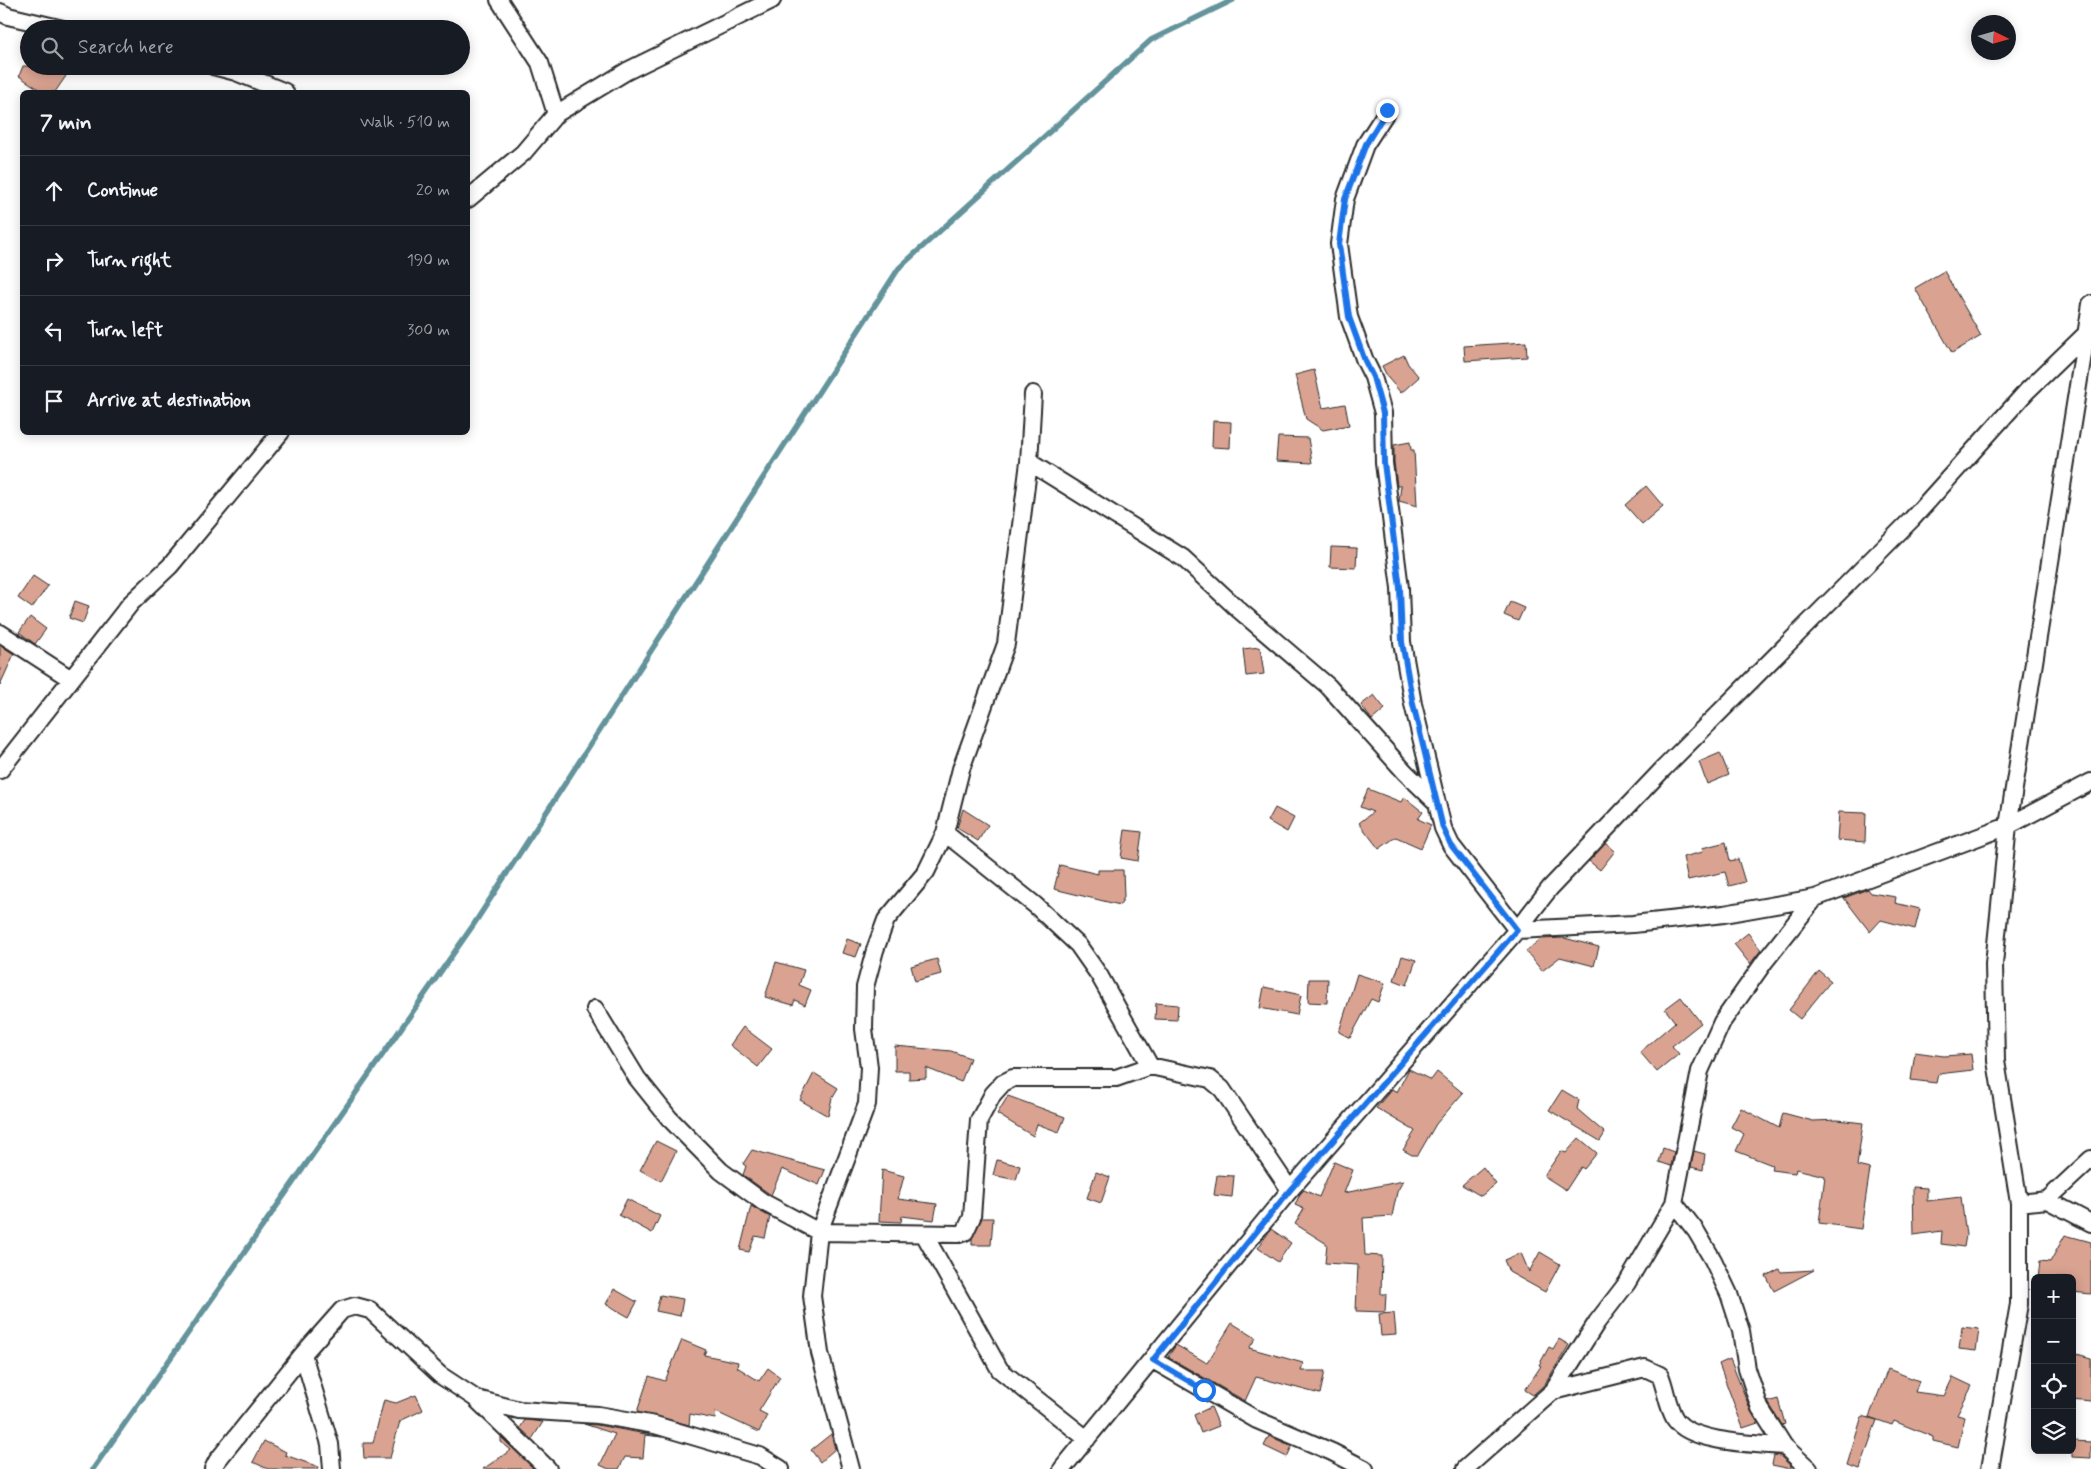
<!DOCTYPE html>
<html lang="en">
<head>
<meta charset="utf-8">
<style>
	body { margin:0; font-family:Mynerve,sans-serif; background:#20242c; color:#f1f3f6 }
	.controls { position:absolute; right:15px; bottom:15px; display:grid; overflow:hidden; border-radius:8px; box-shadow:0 2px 12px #0003 }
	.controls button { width:45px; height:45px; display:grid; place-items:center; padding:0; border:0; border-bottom:1px solid #363941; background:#171b24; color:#f1f3f6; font:25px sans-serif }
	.compass { position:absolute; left:1971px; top:15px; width:45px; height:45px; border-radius:50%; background:#171b24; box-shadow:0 2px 12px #0003; rotate:95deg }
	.stop { position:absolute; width:15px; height:15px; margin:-11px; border:4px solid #1a73e8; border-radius:50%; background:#fff }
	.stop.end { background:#1a73e8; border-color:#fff; box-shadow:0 1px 5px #0008 }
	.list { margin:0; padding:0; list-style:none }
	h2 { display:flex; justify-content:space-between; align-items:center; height:65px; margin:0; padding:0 20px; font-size:21px }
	h2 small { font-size:16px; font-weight:400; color:#9ea1a6 }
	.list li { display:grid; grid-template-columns:32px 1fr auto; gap:15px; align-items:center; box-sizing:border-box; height:70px; padding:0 20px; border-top:1px solid #363941 }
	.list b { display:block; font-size:19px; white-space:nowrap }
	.list em { font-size:16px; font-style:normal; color:#9ea1a6 }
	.icon { flex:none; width:28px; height:28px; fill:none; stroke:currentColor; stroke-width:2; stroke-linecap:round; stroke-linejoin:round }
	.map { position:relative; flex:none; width:2091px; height:1469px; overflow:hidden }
	.search { position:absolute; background:#171b24; box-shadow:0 2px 12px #0003; left:20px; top:20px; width:450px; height:55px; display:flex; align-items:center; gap:12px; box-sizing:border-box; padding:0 18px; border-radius:28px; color:#9ea1a6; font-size:19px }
	.panel { position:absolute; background:#171b24; box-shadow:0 2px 12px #0003; left:20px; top:90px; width:450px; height:345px; border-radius:8px }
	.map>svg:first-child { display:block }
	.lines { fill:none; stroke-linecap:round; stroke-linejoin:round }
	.stream { stroke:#64939b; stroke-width:5.5 }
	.building { fill:#daa391; stroke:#2b2b2b }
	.minor-casing { stroke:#2b2b2b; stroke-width:20 }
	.minor { stroke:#fff; stroke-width:16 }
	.route { stroke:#1a73e8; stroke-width:6 }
</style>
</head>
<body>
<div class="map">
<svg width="2091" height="1469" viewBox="0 0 2091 1469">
	<rect width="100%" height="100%" fill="#fff"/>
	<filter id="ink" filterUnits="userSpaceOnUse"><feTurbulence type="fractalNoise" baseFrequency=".02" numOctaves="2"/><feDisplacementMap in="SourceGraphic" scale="10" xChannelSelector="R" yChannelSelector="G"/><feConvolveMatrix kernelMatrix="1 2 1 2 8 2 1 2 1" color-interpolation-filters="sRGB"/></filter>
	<g filter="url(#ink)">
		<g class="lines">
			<!-- stream -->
			<path class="stream" d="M93 1469 474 924 899 268 1151 40 1233 0"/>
		</g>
		<!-- building -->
		<path class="building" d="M23 66H52L66 76 55 92H43L19 76Z
			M1944 271 1981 336 1952 353 1915 288Z
			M1526 342 1527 357 1465 361 1464 346Z
			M1404 355 1408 364 1419 377 1401 393 1388 378 1382 366Z
			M1314 370 1323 408 1345 404 1349 425 1323 430 1306 419 1295 375Z
			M1213 421 1231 422 1230 448 1212 447Z
			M1278 437 1308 438 1312 463 1276 461Z
			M1410 442 1411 450H1414L1417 506 1399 501 1401 486H1397L1394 462V445Z
			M1646 486 1663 506 1642 524 1625 505Z
			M1331 547 1357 548 1356 568 1330 567Z
			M33 576 48 586 32 608 18 598Z
			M75 601 89 606 83 623 69 618Z
			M1510 602 1524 608 1518 621 1504 615Z
			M30 617 46 629 35 644 19 632Z
			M0 645 14 654 0 685Z
			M1260 647 1264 674 1246 676 1243 649Z
			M1374 695 1385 709 1372 720 1361 705Z
			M1720 753 1729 775 1707 784 1699 762Z
			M1368 789 1401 802 1404 797 1423 812 1418 819 1431 825 1421 848 1396 837 1379 849 1359 823 1373 812 1360 807Z
			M1275 808 1294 818 1287 832 1268 821Z
			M963 809 988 825 978 841 957 828Z
			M1839 812 1866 813 1865 842 1837 840Z
			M1125 830 1142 832 1138 861 1121 858Z
			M1726 842 1730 861 1738 859 1745 882 1729 886 1725 872 1688 880 1683 857 1703 852 1702 848Z
			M1606 843 1615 851 1600 870 1589 861Z
			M1060 865 1098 874V870H1123L1124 897 1120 905 1054 889Z
			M1868 889 1871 893 1896 897 1895 903 1920 909 1915 929 1881 920 1870 932 1844 898Z
			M1748 933 1761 950 1750 964 1734 944Z
			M1564 938 1599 947 1594 966 1560 957 1542 971 1526 951 1541 939Z
			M847 939 861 944 856 957 842 953Z
			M1402 956 1416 960 1407 985 1394 980Z
			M937 959 941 974 915 981 911 966Z
			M776 962 804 970 799 985 811 990 805 1005 795 1000 793 1005 765 997Z
			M1819 971 1831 981 1800 1019 1789 1010Z
			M1357 974 1385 983 1378 1002 1371 999 1350 1038 1339 1032Z
			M1309 979H1328L1327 1003 1308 1002Z
			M1264 987 1301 995 1297 1015 1260 1008Z
			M1681 997 1701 1023 1672 1046 1679 1054 1657 1072 1640 1052 1675 1022 1665 1009Z
			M1156 1003 1178 1005 1177 1020 1155 1019Z
			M743 1027 772 1049 758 1067 730 1045Z
			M895 1046 951 1051 970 1058 961 1082 926 1068V1078L909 1079V1071H895Z
			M1915 1052 1944 1056 1971 1054 1973 1070 1938 1074 1936 1083 1911 1080Z
			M1409 1069 1431 1080 1437 1072 1463 1093 1436 1124 1418 1155H1412L1403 1150 1415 1131 1376 1108 1392 1089 1397 1092Z
			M814 1073 838 1088 832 1098 828 1116 800 1100Z
			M1562 1090 1579 1100 1577 1109 1605 1133 1600 1141 1549 1110Z
			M1008 1096 1065 1117 1059 1132 1037 1124 1033 1136 997 1114Z
			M1741 1108 1779 1128 1783 1113 1813 1121 1838 1120 1863 1123 1857 1166 1870 1169 1861 1229 1819 1223 1825 1176 1796 1169 1795 1173 1771 1170 1772 1165 1736 1151 1744 1134 1731 1127Z
			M1579 1138 1597 1153 1584 1169 1581 1167 1566 1190 1544 1176 1561 1151 1566 1153Z
			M656 1141 676 1151 661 1181 640 1170Z
			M1663 1148 1674 1152 1671 1166 1659 1162Z
			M752 1150 777 1157 825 1170 819 1185 782 1169 771 1195 743 1175 746 1166 743 1164Z
			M1694 1151 1705 1154 1703 1170 1691 1167Z
			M997 1160 1020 1166 1016 1180 993 1175Z
			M1334 1162 1353 1170 1344 1193 1403 1181 1397 1192 1392 1216 1363 1218 1365 1255 1382 1256 1381 1294H1386L1385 1312 1356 1311 1358 1265 1325 1263 1327 1244 1295 1224 1304 1209 1295 1205 1300 1194 1304 1190 1319 1197Z
			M1483 1167 1496 1184 1481 1196 1462 1185Z
			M882 1170 904 1176 898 1199 937 1204 934 1220 902 1216 901 1222 879 1221Z
			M1096 1172 1110 1177 1101 1203 1087 1198Z
			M1217 1175 1234 1176 1232 1197 1214 1195Z
			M1913 1187 1927 1188V1201L1961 1197 1966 1235 1964 1247 1941 1244 1942 1231 1914 1235Z
			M627 1199 660 1216 652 1233 619 1215Z
			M751 1206 770 1217 765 1238 755 1236 749 1252 740 1250Z
			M982 1218H993L991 1245H972V1238Z
			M1271 1229 1291 1243 1278 1262 1258 1248Z
			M2065 1235 2091 1242V1294L2072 1292V1278H2038L2040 1261 2050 1262Z
			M1540 1252 1560 1264 1545 1292 1509 1272 1504 1260 1521 1253 1529 1272Z
			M1779 1269 1781 1272 1814 1270 1774 1291 1766 1276Z
			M614 1289 637 1302 629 1317 606 1304Z
			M660 1295 683 1299 680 1316 656 1311Z
			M1394 1313 1396 1335 1381 1336 1379 1314Z
			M1232 1323 1256 1338 1249 1348 1303 1363 1301 1371H1325L1320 1394 1256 1377 1245 1401 1168 1357 1176 1345 1207 1363Z
			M1962 1327 1979 1329 1976 1351 1959 1349Z
			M1559 1339 1569 1345 1545 1384 1533 1395 1525 1390 1541 1366 1539 1365 1549 1347 1553 1349Z
			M682 1340 706 1350 704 1355 738 1362 737 1367 759 1381 768 1368 780 1377 759 1411 767 1415 759 1432 716 1412 715 1419 690 1414 689 1425 637 1412 649 1376 665 1381Z
			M2077 1354 2091 1358V1402L2072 1400V1371Z
			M1730 1359 1751 1411 1758 1423 1743 1428 1719 1364Z
			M1888 1369 1919 1381 1915 1392 1944 1396 1953 1377 1972 1386 1957 1415 1965 1417 1958 1447 1933 1441V1437L1894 1421 1892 1425 1869 1417Z
			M416 1395 423 1410 400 1421 390 1458H364L363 1443H373L384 1400 396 1403Z
			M1778 1399 1785 1424 1782 1425 1768 1402Z
			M1211 1407 1219 1426 1201 1433 1194 1415Z
			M1862 1416 1877 1420 1860 1469 1847 1465Z
			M525 1420 543 1422 532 1439 520 1428Z
			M584 1424 597 1425 662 1437 645 1435 643 1458 625 1457 619 1469H609L600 1465 615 1434Z
			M831 1434 835 1449 820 1462 811 1450Z
			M1269 1436 1292 1446 1287 1457 1264 1446Z
			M501 1437 534 1469H483L511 1450 501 1442Z
			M264 1441 286 1452 285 1455 319 1467 318 1469H268L253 1462Z
			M2072 1441 2091 1442V1458L2072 1457Z
			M1774 1455 1780 1456 1791 1466V1469L1772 1465Z"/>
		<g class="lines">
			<defs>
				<path id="minor" d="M499 0 540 63 556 114
					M0 12 8 16 63 29
					M213 66 236 72 285 92
					M1387 111 1365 145 1345 199 1339 244 1349 317 1365 361 1373 377 1383 413 1384 463 1400 588 1402 642 1413 704 1443 828 1451 845 1517 930 1633 924 1724 914 1815 898 2008 826 2091 782
					M468 199 523 153 556 114 627 71 772 0
					M1029 462 1183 558 1239 610 1328 686 1405 772 1437 803
					M0 633 71 679
					M0 770 131 603 170 566 281 432
					M945 833 1035 905 1078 945 1099 975 1150 1066
					M595 1009 637 1078 669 1118 721 1171 763 1202 819 1232 959 1234 965 1232 972 1217 979 1120 993 1094 1003 1083 1013 1078H1116L1150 1066 1210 1079 1222 1089 1290 1190
					M2047 1200 2091 1159
					M1674 1203 1696 1231 1713 1260 1729 1294 1741 1331 1747 1369 1760 1408 1784 1446 1809 1469
					M2019 1203 2047 1200 2091 1223
					M924 1234 1000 1370 1087 1439
					M303 1354 330 1444 332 1469
					M1153 1360 1257 1420 1332 1452 1365 1469
					M1553 1391 1645 1368 1660 1375C1666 1389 1667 1406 1675 1419 1690 1443 1756 1444 1784 1446
					M477 1399 519 1410 598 1415 655 1425 760 1456 781 1469
					M213 1469 217 1461 303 1354 342 1310 355 1306 370 1310 440 1375 475 1398 548 1469
					M851 1469 820 1353 812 1296 819 1232 867 1104 869 1067 864 1029 865 987 875 950 886 920 926 872 945 833 961 769 1006 644 1029 462 1033 394
					M1062 1469 1290 1190 1517 930 1550 888 1664 768 1912 519 2027 391 2087 333
					M1465 1469 1553 1391 1597 1322 1627 1283 1674 1203 1700 1071 1722 1022 1765 961 1815 898
					M1990 1469 2019 1304V1203L1996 1061 1994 964 2008 826 2091 304"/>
			</defs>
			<!-- minor casing -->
			<use href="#minor" class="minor-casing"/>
			<!-- minor -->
			<use href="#minor" class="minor"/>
		</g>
	</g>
	<g class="lines" filter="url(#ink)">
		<!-- route -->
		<path class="route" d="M1204 1390 1153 1360 1290 1190 1517 930 1451 845 1443 828 1413 704 1402 642 1400 588 1384 463 1383 413 1373 377 1365 361 1349 317 1339 244 1345 199 1366 144 1387 110"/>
	</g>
</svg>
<div class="controls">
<button>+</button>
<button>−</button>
<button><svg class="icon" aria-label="locate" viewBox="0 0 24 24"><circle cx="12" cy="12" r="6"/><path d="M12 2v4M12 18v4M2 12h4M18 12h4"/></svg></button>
<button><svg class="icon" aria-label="layers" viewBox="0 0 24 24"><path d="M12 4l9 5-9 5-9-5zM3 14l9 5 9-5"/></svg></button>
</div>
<svg class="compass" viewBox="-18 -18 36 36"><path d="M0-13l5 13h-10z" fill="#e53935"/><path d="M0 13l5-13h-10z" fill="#9ea1a6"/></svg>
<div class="stop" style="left:1204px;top:1390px"></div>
<div class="stop end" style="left:1387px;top:110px"></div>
<div class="search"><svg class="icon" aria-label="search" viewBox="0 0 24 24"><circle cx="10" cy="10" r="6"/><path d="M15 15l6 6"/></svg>Search here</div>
<section class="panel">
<h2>7 min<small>Walk · 510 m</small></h2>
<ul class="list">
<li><svg class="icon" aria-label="ahead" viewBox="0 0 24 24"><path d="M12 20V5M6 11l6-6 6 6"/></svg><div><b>Continue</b></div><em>20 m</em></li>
<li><svg class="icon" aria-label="right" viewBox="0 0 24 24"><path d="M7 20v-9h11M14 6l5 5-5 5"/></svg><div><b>Turn right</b></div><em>190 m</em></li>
<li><svg class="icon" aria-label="left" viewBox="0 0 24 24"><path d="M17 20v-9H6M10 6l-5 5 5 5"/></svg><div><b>Turn left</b></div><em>300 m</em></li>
<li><svg class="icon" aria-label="arrive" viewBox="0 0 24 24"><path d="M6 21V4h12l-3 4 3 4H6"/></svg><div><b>Arrive at destination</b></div></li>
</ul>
</section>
</div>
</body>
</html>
